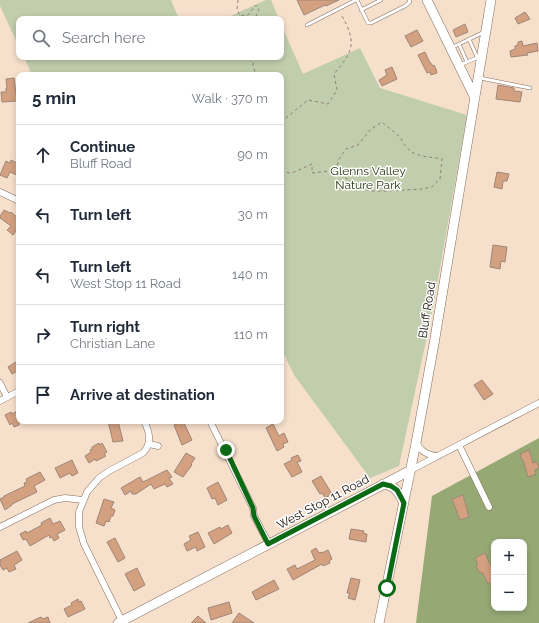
<!DOCTYPE html>
<html lang="en">
<head>
<meta charset="utf-8">
<style>
	body { margin:0; font-family:Raleway,sans-serif; background:#f6f6f7; color:#1f2937 }
	.controls { position:absolute; right:12px; bottom:12px; display:grid; overflow:hidden; border-radius:8px; box-shadow:0 2px 6px #0003 }
	.controls button { width:36px; height:36px; display:grid; place-items:center; padding:0; border:0; border-bottom:1px solid #e0e1e3; background:#fff; color:#1f2937; font:20px sans-serif }
	.stop { position:absolute; width:12px; height:12px; margin:-9px; border:3px solid #0b6a14; border-radius:50%; background:#fff }
	.stop.end { background:#0b6a14; border-color:#fff; box-shadow:0 1px 4px #0008 }
	.list { margin:0; padding:0; list-style:none }
	h2 { display:flex; justify-content:space-between; align-items:center; height:52px; margin:0; padding:0 16px; font-size:17px }
	h2 small { font-size:13px; font-weight:400; color:#747a83 }
	.list li { display:grid; grid-template-columns:26px 1fr auto; gap:12px; align-items:center; box-sizing:border-box; height:60px; padding:0 16px; border-top:1px solid #e0e1e3 }
	.list b { display:block; font-size:15px; white-space:nowrap }
	.list p { margin:0; font-size:13px; white-space:nowrap; color:#747a83 }
	.list em { font-size:13px; font-style:normal; color:#747a83 }
	.icon { flex:none; width:22px; height:22px; fill:none; stroke:currentColor; stroke-width:2; stroke-linecap:round; stroke-linejoin:round }
	.map { position:relative; flex:none; width:539px; height:623px; overflow:hidden }
	.search { position:absolute; background:#fff; box-shadow:0 2px 6px #0003; left:16px; top:16px; width:268px; height:44px; display:flex; align-items:center; gap:10px; box-sizing:border-box; padding:0 14px; border-radius:8px; color:#747a83; font-size:15px }
	.panel { position:absolute; background:#fff; box-shadow:0 2px 6px #0003; left:16px; top:72px; width:268px; height:352px; border-radius:8px }
	.map>svg:first-child { display:block }
	.green { fill:#c1cead }
	.forest { fill:#96a975; fill-rule:evenodd }
	.building { fill:#d3a080; stroke:#9f8677 }
	.lines { fill:none; stroke-linecap:round; stroke-linejoin:round }
	.lane-casing { stroke:#836f5d; stroke-width:4 }
	.street-casing { stroke:#836f5d; stroke-width:7 }
	.secondary-casing { stroke:#836f5d; stroke-width:10 }
	.path { stroke:#908072; stroke-width:1; stroke-dasharray:3 3; stroke-linecap:butt }
	.lane { stroke:#fff; stroke-width:3 }
	.street { stroke:#fff; stroke-width:6 }
	.secondary { stroke:#fff; stroke-width:9 }
	.route { stroke:#0b6a14; stroke-width:5 }
	.labels { text-anchor:middle; dominant-baseline:central; stroke-width:3; stroke-linejoin:round; paint-order:stroke }
	.park-label { font-size:12px; fill:#27340c; stroke:#fff }
	.street-label { font-size:12px; fill:#160e07; stroke:#fff }
</style>
</head>
<body>
<div class="map">
<svg width="539" height="623" viewBox="0 0 539 623">
	<rect width="100%" height="100%" fill="#f6dfcb"/>
	<!-- green -->
	<path class="green" d="M0 0H171L179 19H19V47L0 6Z
		M266 0H271L279 19H224Z
		M281 24 303 74 360 48 380 88 467 115 433 308 399 466 370 478 294 375 281 348V75H32L24 57H281Z"/>
	<!-- forest -->
	<path class="forest" d="M539 438V623H416L432 496ZM494 542H524V608H494Z"/>
	<!-- building -->
	<path class="building" d="M297 0H339L326 6 325 5 304 15Z
		M525 12 530 19 518 24 515 18Z
		M465 24 468 32 456 37 453 30Z
		M417 30 423 41 411 47 405 36Z
		M522 41 523 46 537 43 538 51 527 53 528 55 511 57 510 51 515 49V46L518 45V42Z
		M425 52 429 61 433 66 434 65 436 69 437 73 431 75 430 72 427 73 418 55Z
		M392 67 397 79 382 86 379 80 387 75 385 70Z
		M14 78 17 101 2 102 1 92H6V88L7 87 6 79Z
		M498 85 514 88V91L522 92 520 102 496 99Z
		M11 160 19 164V176L10 172 7 178 0 175 6 161 10 163Z
		M497 172 509 174 507 181H503L502 189 494 187Z
		M4 210 10 213 11 212 19 219V227L13 235 7 230 11 226 0 218V216Z
		M493 245 507 247 505 262 501 261 500 269 490 267Z
		M19 360V370L12 374 8 367Z
		M482 380 493 394 484 400 474 385Z
		M19 410V425L14 427 12 423 10 425 5 415 11 412 12 414Z
		M108 421H118L123 441 113 442Z
		M183 421 192 440 182 445 174 425Z
		M273 424 279 436 284 433 288 442 283 444 284 447 277 451 266 428Z
		M99 443 100 445 102 443 107 452 104 454 106 456 96 461 95 459 89 463 85 456 91 452 90 450 92 449V447Z
		M529 450 533 463 537 462 539 468 535 470 536 474 528 477 523 460H522L520 454Z
		M186 453 195 458 191 464 192 465 183 477 174 472Z
		M298 455 301 461 297 462 302 472 292 477 284 464 292 460 291 458Z
		M72 460 78 473 72 476 70 473 60 478 55 468Z
		M167 470 172 477 169 478 173 484 167 487 165 484 154 489 151 484 136 494H132L131 491 125 495 121 488 140 477 143 482Z
		M40 472 45 480 34 486 37 492 12 504V505L5 510 0 499 4 497V496L25 486 24 483 27 482 26 479Z
		M321 476 332 494 325 498 322 493 320 494 312 481Z
		M218 482 227 500 218 505 215 498 212 499 207 488Z
		M463 495 469 517 460 520 452 499Z
		M104 499 114 502 111 508 115 510 113 516H111L109 522 106 521 104 526 96 523Z
		M50 518 53 524 60 521 65 530 57 534 59 538 54 541 52 537 50 538 49 535 30 546 26 539 23 540 20 534 26 531 27 533 42 525 41 523Z
		M228 525 232 533 214 544 208 533 220 527 221 529Z
		M351 529 364 531 363 533 367 534 366 542 349 539Z
		M198 532 205 547 197 551 196 547 187 551 184 544 191 540 189 536Z
		M115 538 125 558 118 562 107 542Z
		M316 548 319 553 322 552V553L328 550 332 559 329 561 330 563 323 566 322 564 293 580 287 569 295 565 297 569 315 560 311 551Z
		M17 551 22 560 14 565 16 569 9 572 7 568 3 570 0 565V560Z
		M485 553 494 573V581L488 584 482 572 480 573 476 566 478 564 475 558Z
		M137 568 145 585 134 591 125 574Z
		M351 578 360 580 355 600 348 598 350 593H347Z
		M274 580 279 589 256 600 252 592Z
		M78 599 79 602 81 601 85 609 68 617 64 609 72 605 71 603Z
		M229 602 232 613 211 620 208 608Z
		M239 613 254 623H232Z
		M198 616 206 623H191Z
		M41 617 43 619 48 617 50 623H28Z"/>
	<g class="lines">
		<defs>
			<path id="lane" d="M357 0 368 23H371L405 6 410 2 409 0
				M361 10 381 0
				M307 25 356 0
				M469 39 477 57
				M459 44 467 62
				M451 48 484 32
				M460 65 481 56
				M480 78 530 88"/>
			<path id="street" d="M0 192 19 201
				M0 383 7 397
				M0 401 19 391
				M210 421 253 508 254 516 269 544
				M416 443C422 452 427 455 438 456
				M149 444 158 446
				M459 445 489 507
				M411 470 539 403
				M0 527 54 500 65 498 83 500
				M122 621 84 544 79 527V512L87 492 99 478 109 471 143 453C152 443 150 433 144 421"/>
			<path id="secondary" d="M427 0 475 98
				M383 484C395 485 399 493 404 503
				M118 623 411 470
				M379 623 416 443 434 344 491 0"/>
		</defs>
		<!-- lane casing -->
		<use href="#lane" class="lane-casing"/>
		<!-- street casing -->
		<use href="#street" class="street-casing"/>
		<!-- secondary casing -->
		<use href="#secondary" class="secondary-casing"/>
		<!-- path -->
		<path class="path" d="M238 0 237 9 240 16 248 15 256 5 259 9 255 19
			M255 57 253 65 256 75
			M281 122 308 100 328 104 337 90 334 74C355 49 356 42 341 14
			M281 134 283 158 281 170
			M281 172 292 173 312 164V173L336 170 344 177 369 191H387L421 189 432 187 440 179 442 159 422 156 411 152 404 144 400 137 382 122 371 129 358 145 346 149 339 159 336 170"/>
		<!-- lane -->
		<use href="#lane" class="lane"/>
		<!-- street -->
		<use href="#street" class="street"/>
		<!-- secondary -->
		<use href="#secondary" class="secondary"/>
	</g>
	<g class="lines">
		<!-- route -->
		<path class="route" d="M226 450 253 508 254 516 268 544 383 484 391 486 397 490 404 503 387 588"/>
	</g>
	<g class="labels">
		<!-- park labels -->
		<g class="park-label">
			<text x="368" y="171">Glenns Valley<tspan x="368" dy="14">Nature Park</tspan></text>
		</g>
		<!-- street labels -->
		<g class="street-label">
			<text transform="translate(427 310) rotate(-81)">Bluff Road</text>
			<text transform="translate(323 502) rotate(-28)">West Stop 11 Road</text>
		</g>
	</g>
</svg>
<div class="controls">
<button>+</button>
<button>−</button>
</div>
<div class="stop" style="left:387px;top:588px"></div>
<div class="stop end" style="left:226px;top:450px"></div>
<div class="search"><svg class="icon" aria-label="search" viewBox="0 0 24 24"><circle cx="10" cy="10" r="6"/><path d="M15 15l6 6"/></svg>Search here</div>
<section class="panel">
<h2>5 min<small>Walk · 370 m</small></h2>
<ul class="list">
<li><svg class="icon" aria-label="ahead" viewBox="0 0 24 24"><path d="M12 20V5M6 11l6-6 6 6"/></svg><div><b>Continue</b><p>Bluff Road</p></div><em>90 m</em></li>
<li><svg class="icon" aria-label="left" viewBox="0 0 24 24"><path d="M17 20v-9H6M10 6l-5 5 5 5"/></svg><div><b>Turn left</b></div><em>30 m</em></li>
<li><svg class="icon" aria-label="left" viewBox="0 0 24 24"><path d="M17 20v-9H6M10 6l-5 5 5 5"/></svg><div><b>Turn left</b><p>West Stop 11 Road</p></div><em>140 m</em></li>
<li><svg class="icon" aria-label="right" viewBox="0 0 24 24"><path d="M7 20v-9h11M14 6l5 5-5 5"/></svg><div><b>Turn right</b><p>Christian Lane</p></div><em>110 m</em></li>
<li><svg class="icon" aria-label="arrive" viewBox="0 0 24 24"><path d="M6 21V4h12l-3 4 3 4H6"/></svg><div><b>Arrive at destination</b></div></li>
</ul>
</section>
</div>
</body>
</html>
